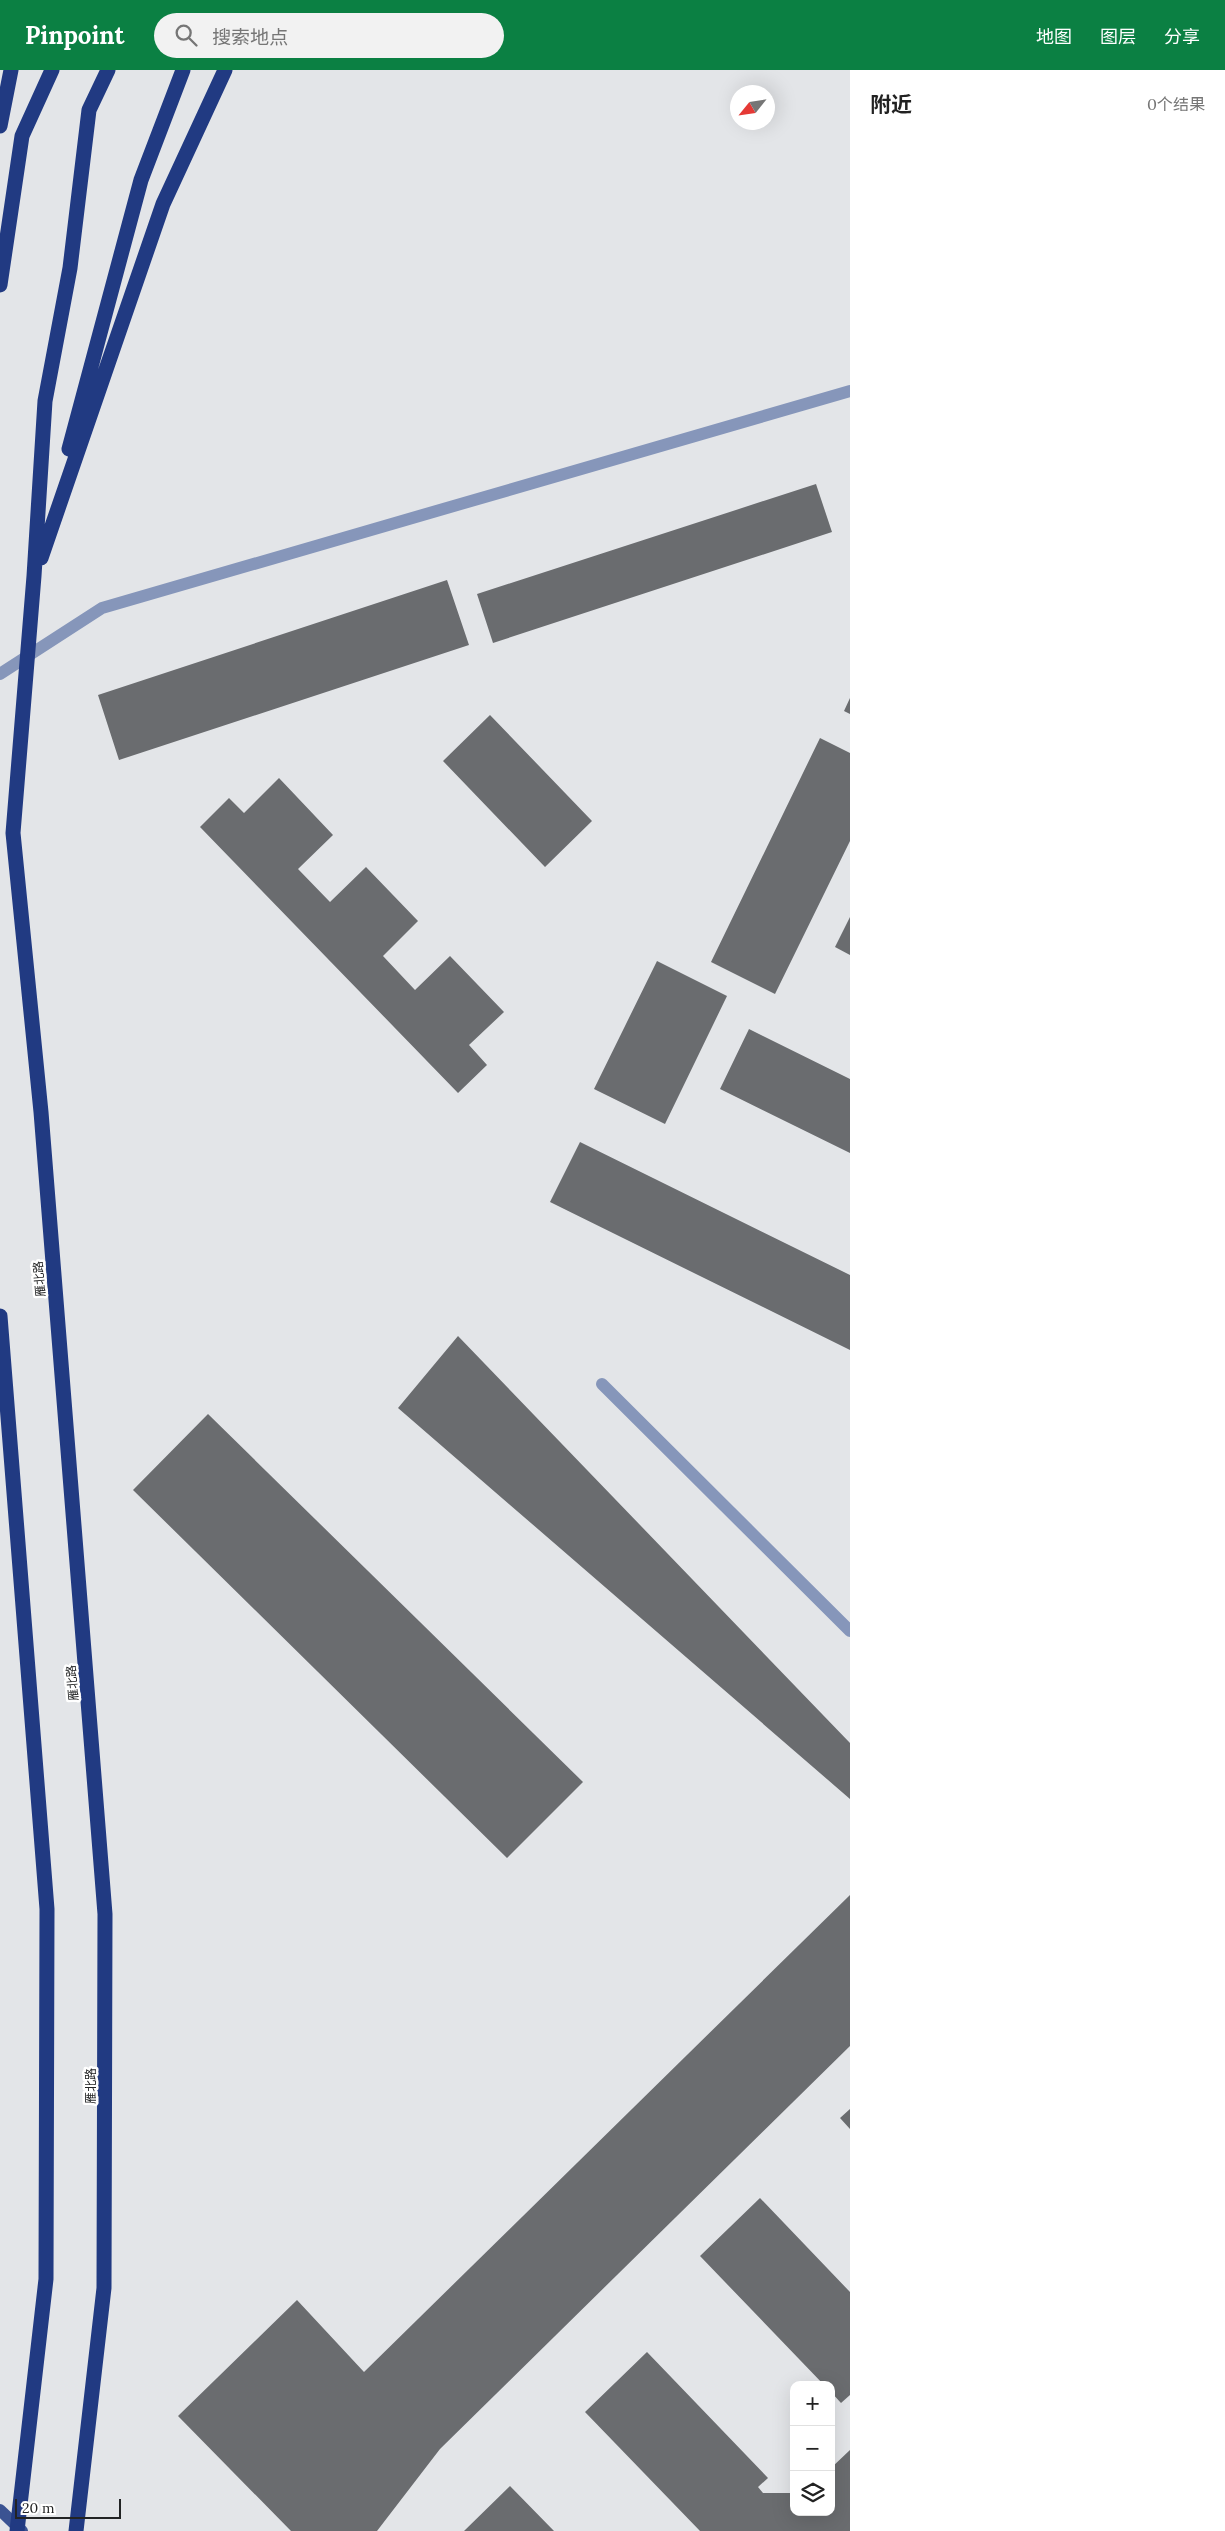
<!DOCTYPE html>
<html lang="zh">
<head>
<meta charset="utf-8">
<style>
	body { margin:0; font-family:Lora,"Noto Sans SC",serif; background:#f2f2f2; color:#222 }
	.controls { position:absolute; right:15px; bottom:15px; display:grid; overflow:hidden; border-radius:10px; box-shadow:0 5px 20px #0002 }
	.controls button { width:45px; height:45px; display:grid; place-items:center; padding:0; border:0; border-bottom:1px solid #e0e0e0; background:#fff; color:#222; font:25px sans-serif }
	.compass { position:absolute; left:730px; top:15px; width:45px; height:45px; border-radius:50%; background:#fff; box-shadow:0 5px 20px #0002; rotate:240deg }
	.scale { position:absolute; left:15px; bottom:12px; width:106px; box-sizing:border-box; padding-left:5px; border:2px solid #222324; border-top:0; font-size:14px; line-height:18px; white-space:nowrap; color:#222324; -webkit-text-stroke:4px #fff; paint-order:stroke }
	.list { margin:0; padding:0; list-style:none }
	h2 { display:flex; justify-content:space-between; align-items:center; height:65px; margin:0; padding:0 20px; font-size:21px }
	h2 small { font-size:16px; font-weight:400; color:#767676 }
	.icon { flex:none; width:28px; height:28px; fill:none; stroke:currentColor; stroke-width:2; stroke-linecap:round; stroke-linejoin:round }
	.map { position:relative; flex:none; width:850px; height:2461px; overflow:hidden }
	header { display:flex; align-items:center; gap:30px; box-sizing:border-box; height:70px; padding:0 25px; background:#0b8043; color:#fff }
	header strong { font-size:24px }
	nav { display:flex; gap:28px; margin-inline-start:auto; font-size:18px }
	.search { width:350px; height:45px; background:#f2f2f2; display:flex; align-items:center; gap:12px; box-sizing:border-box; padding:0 18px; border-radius:28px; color:#767676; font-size:19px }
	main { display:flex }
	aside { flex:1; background:#fff }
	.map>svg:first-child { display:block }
	.building { fill:#6a6c6f }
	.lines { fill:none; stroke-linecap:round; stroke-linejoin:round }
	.minor { stroke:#8696ba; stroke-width:12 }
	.major { stroke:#3b5392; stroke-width:12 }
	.highway { stroke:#213a82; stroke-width:15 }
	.labels { text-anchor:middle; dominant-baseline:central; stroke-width:5; stroke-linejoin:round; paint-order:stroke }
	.street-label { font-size:12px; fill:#222324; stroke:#fff }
</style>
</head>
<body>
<header>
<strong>Pinpoint</strong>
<div class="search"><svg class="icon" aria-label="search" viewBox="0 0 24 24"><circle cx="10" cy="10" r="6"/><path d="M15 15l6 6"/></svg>搜索地点</div>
<nav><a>地图</a><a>图层</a><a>分享</a></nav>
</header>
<main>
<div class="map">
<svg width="850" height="2461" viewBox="0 0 850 2461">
	<rect width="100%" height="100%" fill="#e3e5e8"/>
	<!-- building -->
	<path class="building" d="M816 414 832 462 493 573 477 524Z
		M447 510 469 575 119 690 98 625Z
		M850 628V644L844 641Z
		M490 645 592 751 545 797 443 691Z
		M820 668 850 683V771L775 924 711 892Z
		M279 708 333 765 298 799 330 832 366 797 418 851 383 886 415 920 450 886 504 942 469 975 487 995 458 1023 200 757 229 728 244 743Z
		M850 847V885L835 877Z
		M657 891 727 926 665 1054 594 1019Z
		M749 959 850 1009V1083L720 1019Z
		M580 1072 850 1205V1280L550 1132Z
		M458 1266 850 1673V1729L398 1338Z
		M208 1344 583 1712 507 1788 133 1420Z
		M850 1825V1976L440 2379 377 2461H291L178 2346 297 2230 364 2302Z
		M850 2039V2059L840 2048Z
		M760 2128 850 2222V2325L841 2333 831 2322V2315H824L700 2186Z
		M647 2282 768 2408 758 2417 763 2423H794V2442H831V2398L850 2380V2461H700L585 2342Z
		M510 2416 554 2461H464Z"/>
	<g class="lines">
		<!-- minor -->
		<path class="minor" d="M0 604 102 538 850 321
			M602 1314 850 1561"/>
		<!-- major -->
		<path class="major" d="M0 2440 22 2461"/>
		<!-- highway -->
		<path class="highway" d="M0 56 11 0
			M0 215 22 66 52 0
			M69 379 141 110 183 0
			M41 488 163 134 225 0
			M0 1246 47 1839 46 2209 17 2461
			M76 2461 104 2218 105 1844 41 1042 13 763 34 506 45 331 70 198 89 40 108 0"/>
	</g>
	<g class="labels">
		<!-- street labels -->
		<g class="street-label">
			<text transform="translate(39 1209) rotate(-95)">雁北路</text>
			<text transform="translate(72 1613) rotate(-95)">雁北路</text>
			<text transform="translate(90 2016) rotate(-90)">雁北路</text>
		</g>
	</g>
</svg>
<div class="controls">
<button>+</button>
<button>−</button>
<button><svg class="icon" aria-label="layers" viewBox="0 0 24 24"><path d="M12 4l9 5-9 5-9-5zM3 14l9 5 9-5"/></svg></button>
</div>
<svg class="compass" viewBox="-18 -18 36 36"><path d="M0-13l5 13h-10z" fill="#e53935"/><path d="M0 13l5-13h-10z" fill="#767676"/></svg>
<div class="scale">20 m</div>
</div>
<aside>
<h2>附近<small>0个结果</small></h2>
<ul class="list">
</ul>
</aside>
</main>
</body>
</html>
